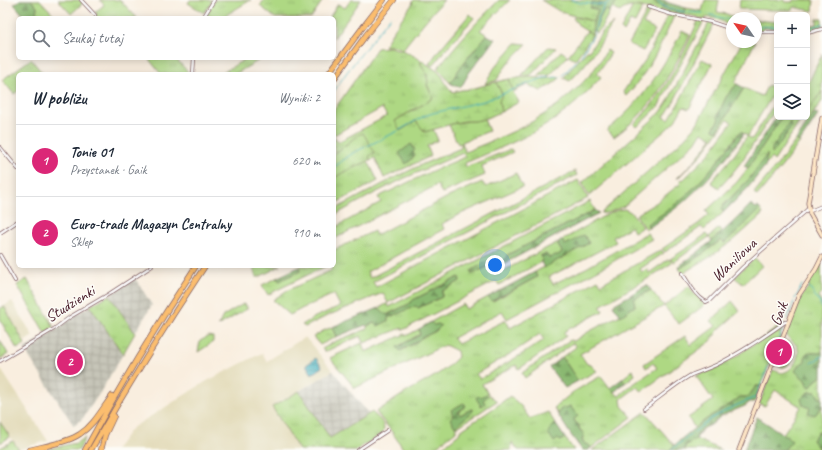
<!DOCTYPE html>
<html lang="pl">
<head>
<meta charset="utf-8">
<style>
	body { margin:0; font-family:Caveat,sans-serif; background:#f2f2f3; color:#1f2937 }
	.controls { position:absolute; right:12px; top:12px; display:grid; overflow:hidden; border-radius:6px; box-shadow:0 2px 10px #0003 }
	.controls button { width:36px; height:36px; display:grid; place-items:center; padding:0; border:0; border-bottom:1px solid #e0e1e3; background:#fff; color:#1f2937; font:20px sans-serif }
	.compass { position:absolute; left:726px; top:12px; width:36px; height:36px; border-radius:50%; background:#fff; box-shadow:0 2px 10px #0003; rotate:304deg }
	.you { position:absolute; left:495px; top:265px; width:14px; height:14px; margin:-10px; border:3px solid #fff; border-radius:50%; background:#1a73e8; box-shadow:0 0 0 6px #1a73e833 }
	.badge { display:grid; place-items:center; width:26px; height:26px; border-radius:50%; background:#db2777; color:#fff; font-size:13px; font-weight:700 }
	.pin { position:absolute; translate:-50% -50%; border:2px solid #fff; box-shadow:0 1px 4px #0006 }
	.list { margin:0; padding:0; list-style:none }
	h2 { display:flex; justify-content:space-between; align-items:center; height:52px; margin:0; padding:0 16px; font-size:17px }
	h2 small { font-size:13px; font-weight:400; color:#747a83 }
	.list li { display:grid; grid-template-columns:26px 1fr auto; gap:12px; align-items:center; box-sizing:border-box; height:72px; padding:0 16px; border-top:1px solid #e0e1e3 }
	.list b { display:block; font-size:15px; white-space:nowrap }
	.list p { margin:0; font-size:13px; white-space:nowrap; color:#747a83 }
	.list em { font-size:13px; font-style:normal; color:#747a83 }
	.icon { flex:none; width:22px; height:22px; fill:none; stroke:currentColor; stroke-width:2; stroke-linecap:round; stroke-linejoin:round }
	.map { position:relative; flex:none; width:822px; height:450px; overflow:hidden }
	.search { position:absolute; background:#fff; box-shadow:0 2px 10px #0003; left:16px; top:16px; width:320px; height:44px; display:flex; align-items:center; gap:10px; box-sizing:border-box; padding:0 14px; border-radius:6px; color:#747a83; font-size:15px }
	.panel { position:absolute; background:#fff; box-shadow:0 2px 10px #0003; left:16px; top:72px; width:320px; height:196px; border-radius:6px }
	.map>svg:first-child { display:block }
	.built { fill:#e3dbba }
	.industrial { fill:url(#industrial-grid) }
	.grass { fill:url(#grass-tufts); stroke:#7c7c57; fill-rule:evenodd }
	.forest { fill:url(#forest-firs); stroke:#6a6c4e }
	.wetland { fill:url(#wetland-marsh); stroke:#7c7c57 }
	.garden { fill:url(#garden-dots); stroke:#7c7c57 }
	.water { fill:url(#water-rules); stroke:#446672 }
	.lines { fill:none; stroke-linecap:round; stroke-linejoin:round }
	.stream { stroke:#3dacba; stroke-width:1 }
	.street-casing { stroke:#87676a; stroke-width:4 }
	.secondary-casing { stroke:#87676a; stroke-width:5 }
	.highway-casing { stroke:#87676a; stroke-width:6 }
	.street { stroke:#fff; stroke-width:2.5 }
	.secondary { stroke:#fde5c5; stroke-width:3.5 }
	.highway { stroke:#fbbd6e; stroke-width:4.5 }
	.labels { text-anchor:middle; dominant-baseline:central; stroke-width:3; stroke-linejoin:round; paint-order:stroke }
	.street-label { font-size:16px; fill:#4a1f2b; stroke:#fdfcf7 }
</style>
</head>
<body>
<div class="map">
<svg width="822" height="450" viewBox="0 0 822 450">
	<defs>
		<pattern id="industrial-grid" width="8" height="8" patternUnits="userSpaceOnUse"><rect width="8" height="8" fill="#c6c5b8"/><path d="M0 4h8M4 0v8" fill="none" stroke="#aca99e"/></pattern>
		<pattern id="grass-tufts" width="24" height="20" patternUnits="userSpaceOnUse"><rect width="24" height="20" fill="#aed883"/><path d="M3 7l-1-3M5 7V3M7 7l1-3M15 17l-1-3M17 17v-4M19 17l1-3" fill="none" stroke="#97b971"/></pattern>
		<pattern id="forest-firs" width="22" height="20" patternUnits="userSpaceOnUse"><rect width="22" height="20" fill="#8ab871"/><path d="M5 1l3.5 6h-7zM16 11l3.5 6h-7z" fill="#73955d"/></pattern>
		<pattern id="wetland-marsh" width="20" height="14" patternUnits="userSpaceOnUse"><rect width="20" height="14" fill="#aed883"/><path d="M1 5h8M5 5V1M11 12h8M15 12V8" fill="none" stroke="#97b971"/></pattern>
		<pattern id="garden-dots" width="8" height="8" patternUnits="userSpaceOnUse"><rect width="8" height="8" fill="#aed883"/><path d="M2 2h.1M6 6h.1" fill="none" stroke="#97b971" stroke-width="1.8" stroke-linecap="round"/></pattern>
		<pattern id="water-rules" width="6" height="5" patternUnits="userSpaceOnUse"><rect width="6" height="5" fill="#3dacba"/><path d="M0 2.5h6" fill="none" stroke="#358b97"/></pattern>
	</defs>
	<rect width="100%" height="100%" fill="#fdfcf7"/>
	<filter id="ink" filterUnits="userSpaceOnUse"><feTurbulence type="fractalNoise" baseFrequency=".025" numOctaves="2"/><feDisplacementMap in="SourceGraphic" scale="8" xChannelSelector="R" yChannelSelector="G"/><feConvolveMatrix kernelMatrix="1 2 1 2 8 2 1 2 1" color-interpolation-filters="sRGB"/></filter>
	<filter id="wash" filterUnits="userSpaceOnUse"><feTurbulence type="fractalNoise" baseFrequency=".012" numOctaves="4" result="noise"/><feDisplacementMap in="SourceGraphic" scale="16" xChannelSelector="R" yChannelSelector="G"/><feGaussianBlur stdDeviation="0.9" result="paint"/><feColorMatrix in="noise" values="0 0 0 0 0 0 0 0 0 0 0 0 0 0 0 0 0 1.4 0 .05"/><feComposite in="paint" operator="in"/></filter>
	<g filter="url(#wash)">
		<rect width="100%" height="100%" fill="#f9eedf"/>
		<!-- built -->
		<path class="built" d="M12 301 33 336 24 342 4 306Z
			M305 337 333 371 272 406 299 450H115L132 428 207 381 262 353 267 361Z
			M0 368 48 441 32 445 19 450 0 422Z"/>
		<!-- industrial -->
		<path class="industrial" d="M135 278 152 305 135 333 109 295Z
			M90 306 123 354 101 391 83 418 74 426 24 349 53 331 71 317Z
			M333 371 369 414 330 438 299 391Z"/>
		<!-- grass -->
		<path class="grass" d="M31 0H40L57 18H39L40 17 36 12 37 7Z
			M58 0H79L83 3 71 14Z
			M100 0H120L137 18H115L114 17 112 18H97L95 16 97 15 95 12 104 5Z
			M190 0H213L204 13 188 3Z
			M215 0H251L221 18H204Z
			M264 0H323L311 18H275L260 6Z
			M351 0H361L334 38V18H329L338 4 345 8Z
			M414 0H444C429 16 416 32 403 49L394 46H384L395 28 413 3 412 2Z
			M499 0H510L480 30 487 35C473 50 461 66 450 83L441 72 437 69C456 44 477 22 499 0Z
			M541 0H607L598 10 594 21H593L567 14 559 11Z
			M620 0H653V1L685 13 686 8 702 11 705 0H719L717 12 727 14 735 18H732V27C728 26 726 24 723 22 718 19 710 17 705 18V20L698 18V17C690 15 683 16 676 15 660 12 631 0 620 12L613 8 616 3Z
			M740 0H784L785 2H793V0H814L813 11 793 7V10H770L739 9Z
			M633 6H638L643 7 635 23 630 21 624 32 621 29Z
			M648 9 651 10 643 24 655 30 643 51 629 44Z
			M604 10 610 11 601 28 597 33 595 31 599 20Z
			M470 14 474 18 444 51 433 66 429 64 439 50Z
			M668 15 674 16C662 44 648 73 626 96L623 92 646 59Z
			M817 19H822V27L818 29 807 31V26L817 24Z
			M756 20 777 22V29L763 28 762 31H756Z
			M698 21H704L663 98 658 107 637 127 634 124C664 96 682 57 698 21Z
			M613 23 597 49 583 67 570 81 563 78 587 51H589L603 31Z
			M709 23 714 24 672 105 664 117 669 119 678 104 702 59 712 64 689 109 683 107 675 121 668 128 589 196 582 183 661 112 667 103Z
			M587 31 593 34 575 60 568 56 550 75 538 76 561 51 568 56Z
			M682 31 690 35C670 76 652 110 614 137L607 130C642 103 662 69 682 31Z
			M742 42H755L735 83 737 84 726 97 719 119 713 129 717 131 744 88 762 96 768 85 776 89 748 136 741 131C723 154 706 178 684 197 673 207 660 216 647 224L649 228 646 229 636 215 657 202 681 183 679 181 681 179 683 180 709 154 732 122 727 120 701 155 677 179V178C690 166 702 153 712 138L708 136V135L702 132 695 143 623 207C615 208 609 215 601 213L684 139 695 127Z
			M516 43 527 44C516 55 504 66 497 80L485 84 495 67Z
			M390 47 405 51 421 60V64L427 75 428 83 427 85 433 98C420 107 407 113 395 121H416L425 132 433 129 438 140 427 146 431 156 384 178 375 158 370 160 358 135 338 151 334 152V136L338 142 387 116 382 108 334 135V110L377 48Z
			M548 47 556 48 531 75 521 76Z
			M607 50 611 53 597 74 601 77C585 95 568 111 548 124 522 140 493 151 465 163L466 167 511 149 513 152 482 166 485 175 442 193 437 185 334 239V228L381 202 378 197 432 171 465 157 463 153 405 178 375 193 335 215 334 210 394 178 423 164 461 148V143L458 144 449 125C461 121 472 122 484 119L489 131 462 142 465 152C491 141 519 131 543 115 559 105 581 86 593 71 598 64 603 57 607 50Z
			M822 54V91L807 112V86Z
			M148 58H175L190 74H161Z
			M247 58H263L235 74H220Z
			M31 59 43 74H18V91L14 94 2 80Z
			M509 79 513 90 526 84 527 85 513 92 519 102 501 112 499 101 502 94 496 82Z
			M777 99V107L758 137 741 162 730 176 719 188 711 182 735 154 747 136 752 139Z
			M782 117H803L774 161 771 158 766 165 767 155 750 178 721 208 724 212 704 230 701 227 665 252 662 249 698 224 709 215 706 211 737 182 748 168Z
			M796 140 800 142 783 165 757 196 754 193 778 164Z
			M368 161 378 181 334 204V178L344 172Z
			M575 171 577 175 373 282 376 287 578 180 588 198 388 303 389 307 590 201 595 210 507 255 506 259 492 265 489 261 484 263 473 274 491 265 492 270 498 267 501 272 560 241 558 245 562 252C555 259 550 258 541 256L542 259 541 262 499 285 496 281 403 330 402 328 364 343 361 336 343 343 325 352 322 349 336 341 367 329V326L416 305 418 308 442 297V291L460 281 459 277 413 300 409 304 386 315 379 308 388 303 383 293 327 316 305 327 302 325 315 317 340 306 334 294 303 308 290 315 273 300 286 291 332 270 330 266H334V250L374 231 376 235 446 198 482 182 486 187 516 173 520 182 523 185 522 187 456 216 442 224 444 229 367 272 370 278Z
			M624 209C633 211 637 220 643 227L634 232 631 227 613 237 616 242 549 277 553 284 586 268 647 233 652 239 602 268 507 319 502 311 453 338 458 344 506 320 510 328 598 280 601 284 661 250 664 253 640 269 642 272 647 269 649 273 669 259 672 263 644 281 600 306 603 311 565 331 564 333 566 336 519 369 516 365 482 384 489 395 497 401 456 428V431L432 450H404L392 432 376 412C387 405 398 397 410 390 428 380 443 373 458 357L457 351 445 345 355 388 330 358 362 343 365 352 405 334 406 336 419 329 420 334 398 347 401 351 418 341 421 338 436 331 434 325 431 322 463 304 466 309 488 297 493 301 537 277 535 272 589 243 565 245 562 240 604 216 618 210ZM540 334 544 340 527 351 480 379 476 374 515 351ZM464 404 466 406 458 412 460 415 471 409 473 410 467 416 450 419Z
			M760 209 763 214 734 240 710 257 683 273 679 269 704 253 721 240 724 242 735 234Z
			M719 228 722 232 712 241 709 237 674 262 670 259 690 246 706 234 709 237Z
			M755 258 762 266 743 284 734 277Z
			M821 264 822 293 818 297 822 303V352L819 353 798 366 808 386 822 376V399L819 398 816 392H808L810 408 815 415 822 406V431L817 433 812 440 820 450H784L791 441 783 434 801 407 775 390 765 406 759 404 773 370C777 371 781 374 785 372 793 370 800 356 798 349 796 342 788 340 786 334L794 312H796C799 302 801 294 810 286L808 284Z
			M260 266H280L257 278 253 269Z
			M300 266H326L275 291 268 295 262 285 276 278 280 281 285 278 300 271 299 267Z
			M27 279 54 327 45 333 17 285Z
			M689 286 693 292 705 304 702 307 679 324 664 306C635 322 608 338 580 354L587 364 591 365 597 371 578 381 562 357 576 347 573 343 525 378 522 373 570 340 574 341 588 332 620 315H621L635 306 634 299 651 290 664 306Z
			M109 295 135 333 123 354 90 306Z
			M732 301 740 311 718 330 711 341 642 391 637 387 621 399 622 406 632 417 591 448 589 445H585L582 440 584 434 579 428V425L575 422 570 406 566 408 560 410 558 415 554 408 573 392 601 376 610 388 619 396 629 387 657 368 653 363 646 368 644 364 685 336 691 345 716 326 711 321Z
			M243 304 246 305 247 307V309L218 326 223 316Z
			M4 306 25 344 17 349 0 320V309Z
			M332 327 336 337 320 345 313 337 323 331Z
			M777 328 781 330 780 334 781 336 761 386H756L748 397H740C727 409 709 415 695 428L688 418 713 400 696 376 719 367 735 357Z
			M209 336 213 337V342L198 352 200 341Z
			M0 340 8 354 0 359Z
			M784 340C787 341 790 343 792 345 800 355 784 378 775 361Z
			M633 370 635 375 625 383 622 379Z
			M299 391 330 438 372 412C378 418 388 424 382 434L356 450H299L272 407Z
			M510 396 521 406 530 419 548 412 555 423 551 427 560 441 565 438 574 450H518L512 442 511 450H439L459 434 460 431C477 419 494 409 510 396Z
			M645 412 674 445 669 450H592Z
			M0 422 10 437 0 443Z
			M85 438 79 450H43L76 443Z
			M696 439 721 450H684L686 445Z
			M13 441 19 450H0V448Z"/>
		<!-- forest -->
		<path class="forest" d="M20 0H31L37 7 36 12 40 17 37 18 31 13 24 16 14 4Z
			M607 0H620L616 3 610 11 604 10 599 20 595 31H592L593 21H594L598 10 590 8 592 2 604 3Z
			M653 0H664L669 3 686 8 685 13C673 12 661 11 653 0Z
			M487 35 495 39 469 73 463 84 460 87 455 86 450 83C461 66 473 50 487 35Z
			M737 84 744 88 717 131 713 129 719 119 717 117 726 97Z
			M814 113 818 115 800 142 796 140Z
			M777 116 782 117 748 168 744 166Z
			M790 122 791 128 772 154V148Z
			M741 131 744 134C728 156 711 177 691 195 678 208 663 217 649 228L647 224C660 216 673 207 684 197 706 178 723 154 741 131Z
			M411 144 415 150 413 152 415 155 410 161 406 164 399 153Z
			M767 154 766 165 759 174 747 189 724 212 721 208 750 178Z
			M751 204 756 208 758 207 760 209 735 234 724 243 721 240 704 253 679 269 678 267C704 248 729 228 751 204Z
			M595 210 599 213 498 267 492 270 491 265 472 274 471 271 484 263 490 261 492 265 506 259 507 255Z
			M584 235 589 243 544 268 541 262 542 259 541 255 546 254 550 258 555 255H558L562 252 558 245 560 241 562 240 565 245Z
			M299 267 300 271 285 278 280 281 276 278Z
			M535 272 537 277 492 301 488 297Z
			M459 277 460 281 442 291V297L418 308 416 306 388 318V321L378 326 374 323 367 326 366 325 336 337 332 327 379 308 387 315 409 304 413 300Z
			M647 285 651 290 634 299 635 306 621 316 613 305Z
			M431 322 434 325 439 324 441 326 436 331 421 338 418 341 400 351 397 347 420 335 419 329Z
			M808 352 819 353 822 352V376L815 381 811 387 808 386 805 380 795 371 798 366 805 361V355Z
			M562 357 578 381 565 388 549 367Z
			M622 379 625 383 614 392 610 388Z
			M756 386H761L755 402H750L745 406 721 416 711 425 702 429 696 439 686 445 684 450H669C682 438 696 426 711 416 721 409 731 405 740 397H748Z
			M808 392H816L819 398H822V406L815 415 808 413 810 408 803 405 801 399Z
			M486 394 488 396 483 400 485 403 481 406 476 398 478 396 481 397Z
			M464 403 466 406 458 412 460 415 472 409 473 411 455 427 450 419 453 416 451 410Z
			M570 406 578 416 574 419 575 422 579 425V429L584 434 582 440 585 444 589 445 591 448 588 450H582L571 435 558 415 560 410 564 407 566 408Z
			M757 417 783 434 792 441 784 450H744Z
			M555 423 565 438 560 441 558 439 554 442 548 433 551 427Z
			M822 431V450H820L812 440 817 433Z"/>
		<!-- wetland -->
		<path class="wetland" d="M421 60C427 65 437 69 442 76 445 82 447 87 453 92L461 90 471 89 496 82 502 94 499 102 501 112 484 119 475 121H465L455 123 425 132 416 121 400 131 395 121C407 113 421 107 433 98L427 84 428 83 427 75 421 64Z
			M363 133 375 153 369 156 370 160 344 172 334 178V152L338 151 358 135Z"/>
		<!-- garden -->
		<path class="garden" d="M574 17 593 21 592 34 580 27 573 18Z
			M526 77 540 78 542 79 560 77V78L554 83 541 91 526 84 513 90 509 79Z
			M822 91V101L807 123 802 120 803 117H807V112Z"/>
		<!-- water -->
		<path class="water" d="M316 358 322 367 312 374 306 365Z"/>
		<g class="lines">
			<!-- stream -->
			<path class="stream" d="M571 0 581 3 605 5 611 0
				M657 0C665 13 689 12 703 13
				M707 14 730 20 732 22
				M756 26 777 27
				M807 29 822 24
				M594 34 599 17 605 5
				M563 75 581 56 593 36
				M334 91 347 72 390 17
				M334 167 353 153 398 131 424 116 433 113 484 101 543 78 560 77
				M808 286 820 303 822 308
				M797 296 802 285
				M795 299 796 297
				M787 319 794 302
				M811 363 822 356
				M671 450 712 418 735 406 756 397 785 324"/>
		</g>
	</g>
	<g filter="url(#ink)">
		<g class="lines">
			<defs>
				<path id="street" d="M81 0 95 15
					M648 7 670 14 711 22 732 29
					M203 18 214 0
					M756 32H777
					M807 33 822 29
					M193 74 194 58
					M0 147 18 169
					M810 211 822 206
					M0 233 18 221
					M0 255 15 281
					M682 273C689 283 695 296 706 302L710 300 743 267 808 209
					M0 361 54 329 70 317 109 294 152 266
					M644 409C659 398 674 385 691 375 701 371 710 368 720 363 743 351 764 337 785 322H789
					M358 450 388 430"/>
				<path id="secondary" d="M822 118 808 203 810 214 822 235
					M739 450 799 295 816 269 822 257"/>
				<path id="highway" d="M328 74 363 27 384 0
					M334 79 366 35 394 0
					M29 450C44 446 67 443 80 434 94 425 102 409 112 396
					M85 450C119 387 156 326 196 266
					M91 450C127 387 165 326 205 266
					M101 450 105 435 114 416"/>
			</defs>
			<!-- street casing -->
			<use href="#street" class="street-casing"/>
			<!-- secondary casing -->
			<use href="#secondary" class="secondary-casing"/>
			<!-- highway casing -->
			<use href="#highway" class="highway-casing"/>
			<!-- street -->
			<use href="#street" class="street"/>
			<!-- secondary -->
			<use href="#secondary" class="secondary"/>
			<!-- highway -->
			<use href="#highway" class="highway"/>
		</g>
	</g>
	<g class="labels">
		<!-- street labels -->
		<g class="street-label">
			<text transform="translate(734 260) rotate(-43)">Waniliowa</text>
			<text transform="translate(70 304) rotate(-32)">Studzienki</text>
			<text transform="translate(779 314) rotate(-69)">Gaik</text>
		</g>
	</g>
</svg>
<div class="controls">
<button>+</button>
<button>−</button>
<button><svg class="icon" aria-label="layers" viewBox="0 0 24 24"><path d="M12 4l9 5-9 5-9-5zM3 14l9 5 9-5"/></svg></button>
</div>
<svg class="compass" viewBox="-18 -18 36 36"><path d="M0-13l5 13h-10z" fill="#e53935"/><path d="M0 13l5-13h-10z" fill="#747a83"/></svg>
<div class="you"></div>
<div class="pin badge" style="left:779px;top:352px">1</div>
<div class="pin badge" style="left:70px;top:362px">2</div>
<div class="search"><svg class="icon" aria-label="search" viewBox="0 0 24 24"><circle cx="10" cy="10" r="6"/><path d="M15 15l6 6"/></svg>Szukaj tutaj</div>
<section class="panel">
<h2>W pobliżu<small>Wyniki: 2</small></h2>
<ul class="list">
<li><span class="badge">1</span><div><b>Tonie 01</b><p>Przystanek · Gaik</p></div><em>620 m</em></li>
<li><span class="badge">2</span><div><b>Euro-trade Magazyn Centralny</b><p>Sklep</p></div><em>910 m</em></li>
</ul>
</section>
</div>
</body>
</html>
